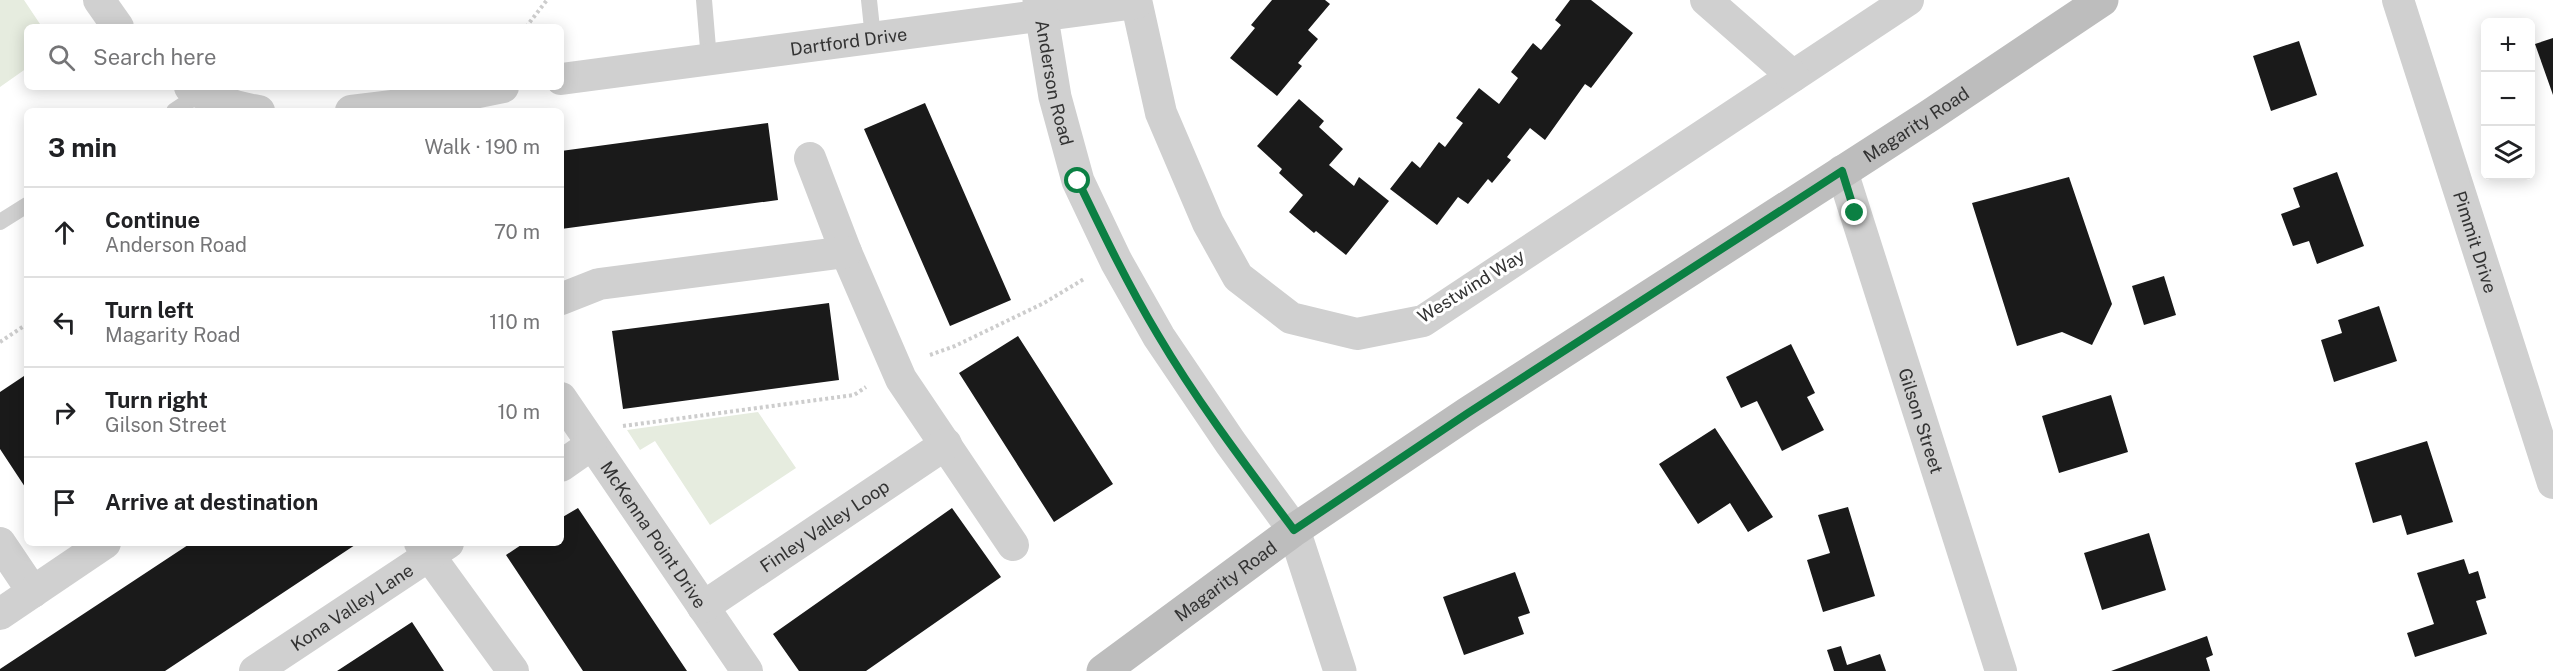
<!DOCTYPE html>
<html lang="en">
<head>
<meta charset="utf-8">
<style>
	body { margin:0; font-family:"Public Sans",sans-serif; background:#f2f2f2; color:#202124 }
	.controls { position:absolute; right:18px; top:18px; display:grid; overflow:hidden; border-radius:9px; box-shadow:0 3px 15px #0003 }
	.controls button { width:54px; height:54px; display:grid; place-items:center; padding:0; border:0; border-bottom:2px solid #e0e0e0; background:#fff; color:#202124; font:30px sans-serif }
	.stop { position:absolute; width:18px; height:18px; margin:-14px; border:4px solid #0b8043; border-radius:50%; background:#fff }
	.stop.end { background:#0b8043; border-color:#fff; box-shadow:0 2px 6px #0008 }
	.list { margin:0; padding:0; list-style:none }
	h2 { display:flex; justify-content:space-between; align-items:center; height:78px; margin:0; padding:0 24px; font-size:26px }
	h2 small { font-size:20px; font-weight:400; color:#757577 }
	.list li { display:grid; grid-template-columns:39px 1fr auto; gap:18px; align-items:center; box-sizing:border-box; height:90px; padding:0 24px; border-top:2px solid #e0e0e0 }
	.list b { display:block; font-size:22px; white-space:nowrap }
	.list p { margin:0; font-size:20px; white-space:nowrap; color:#757577 }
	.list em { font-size:20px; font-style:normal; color:#757577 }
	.icon { flex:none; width:33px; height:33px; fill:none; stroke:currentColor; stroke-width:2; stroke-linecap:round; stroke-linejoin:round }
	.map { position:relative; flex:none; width:2553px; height:671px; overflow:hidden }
	.search { position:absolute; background:#fff; box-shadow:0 3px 15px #0003; left:24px; top:24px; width:540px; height:66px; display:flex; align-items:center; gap:15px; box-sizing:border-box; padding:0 21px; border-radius:9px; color:#757577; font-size:22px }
	.panel { position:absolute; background:#fff; box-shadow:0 3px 15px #0003; left:24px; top:108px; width:540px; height:438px; border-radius:9px }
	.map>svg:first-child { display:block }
	.green { fill:#e6ecdf }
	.building { fill:#1a1a1a }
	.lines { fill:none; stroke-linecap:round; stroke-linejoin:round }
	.path { stroke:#cdcdcd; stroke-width:4; stroke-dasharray:3 3; stroke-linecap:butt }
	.service { stroke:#d0d0d0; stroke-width:16 }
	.minor { stroke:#d0d0d0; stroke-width:32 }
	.tertiary { stroke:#d0d0d0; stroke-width:33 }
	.secondary { stroke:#bdbdbd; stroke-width:33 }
	.route { stroke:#0b8043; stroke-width:8 }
	.labels { text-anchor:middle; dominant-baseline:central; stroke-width:6; stroke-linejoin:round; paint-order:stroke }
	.street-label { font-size:18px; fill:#333; stroke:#fff }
</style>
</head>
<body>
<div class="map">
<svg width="2553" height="671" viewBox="0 0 2553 671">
	<rect width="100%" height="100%" fill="#fff"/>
	<!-- green -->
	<path class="green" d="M0 0H24L42 27H27V68L0 87Z
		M758 412 796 468 710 525 655 441 640 450 627 430Z"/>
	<!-- building -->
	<path class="building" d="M1272 0H1325L1330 4 1308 30 1318 39 1298 63 1302 66 1277 96 1230 58 1255 28 1251 25Z
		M1570 0H1591L1633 33 1591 88 1585 84 1545 140 1530 128 1507 157 1511 160 1492 183 1488 179 1468 204 1458 197 1437 225 1390 189 1412 161 1420 168 1439 142 1445 147 1463 123 1456 118 1479 88 1499 104 1518 78 1511 72 1533 43 1541 50 1561 25 1555 20Z
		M2553 38V95L2535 44Z
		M2299 41 2317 95 2271 111 2253 56Z
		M1299 99 1324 121 1319 127 1343 149 1329 165 1354 186 1359 177 1389 201 1346 255 1316 231 1314 233 1289 212 1303 195 1279 173 1282 169 1257 146Z
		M925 103 1011 300 950 326 864 129Z
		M768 123 778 200 561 229V151Z
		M2337 172 2364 246 2317 264 2309 241 2293 246 2281 214 2300 207 2293 188Z
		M2069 177 2112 304 2092 345 2062 332 2017 346 1972 203Z
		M2164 276 2176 315 2144 325 2132 286Z
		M829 303 839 380 623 409 612 331Z
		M2379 306 2397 361 2334 382 2321 340 2342 333 2338 320Z
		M1018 336 1113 484 1054 522 959 373Z
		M1791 344 1815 393 1807 397 1824 430 1782 451 1757 401 1741 408 1726 377Z
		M27 374V490L0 449V392Z
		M2111 395 2128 452 2059 473 2042 416Z
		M1715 428 1773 517 1748 532 1730 503 1698 524 1659 464Z
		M2427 441 2453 522 2407 535 2401 515 2373 523 2355 463Z
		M1848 507 1875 596 1823 612 1807 560 1830 553 1818 515Z
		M578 508 687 671H583L506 555 524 543H561V518Z
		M952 508 1001 577 866 671H799L773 634Z
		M2149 533 2166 590 2102 610 2084 553Z
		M191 543H358L165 671H0V669Z
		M2464 559 2469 574 2478 571 2486 598 2476 601 2487 634 2415 657 2407 633 2434 624 2417 573Z
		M1515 572 1530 613 1518 617 1524 634 1464 655 1443 597Z
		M412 622 444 671H337Z
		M2207 636 2213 655 2206 658 2210 671H2111Z
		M1841 646 1847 665 1880 654 1886 671H1834L1827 650Z"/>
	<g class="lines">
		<!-- path -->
		<path class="path" d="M526 27 547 0
			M0 342 27 324
			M930 355 955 346 1044 303 1084 279
			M623 426 854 395 866 387"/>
		<!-- service -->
		<path class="service" d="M704 0 709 60
			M869 0 873 38
			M174 111 201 93
			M0 222 27 205"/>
		<!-- minor -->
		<g class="minor">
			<path d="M99 0 118 27"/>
			<path d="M1136 0 1161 113 1208 223 1238 277 1291 318 1357 334 1423 321 1908 0"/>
			<path d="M1706 0 1793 76"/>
			<path id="s1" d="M2398 0 2553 483"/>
			<path id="s2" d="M561 79 1136 3"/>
			<path d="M190 87C211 99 236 108 259 111"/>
			<path d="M351 111 434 101 503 87"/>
			<path d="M810 158 846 252 901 379 1013 545"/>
			<path id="s3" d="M1842 171 2001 671"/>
			<path d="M561 299 599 284 846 252"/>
			<path id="s4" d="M561 398 747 671"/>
			<path d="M561 466 591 445"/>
			<path d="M0 543 33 592"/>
			<path d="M420 543 513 671"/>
			<path id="s5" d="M703 607 946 444"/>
			<path d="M0 614 105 543"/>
			<path id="s6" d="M255 671 448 543"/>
		</g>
		<!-- tertiary -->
		<path class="tertiary" id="s7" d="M1039 0 1055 97 1078 181 1116 261 1159 337 1230 442 1294 530 1340 671"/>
		<!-- secondary -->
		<path class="secondary" id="s8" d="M1103 671 1294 530 1468 413 1929 116 2102 0"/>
	</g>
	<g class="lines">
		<!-- route -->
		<path class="route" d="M1078 181C1103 233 1128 285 1158 335 1198 403 1247 467 1294 530L1468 413 1842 171 1855 213"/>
	</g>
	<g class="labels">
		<!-- street labels -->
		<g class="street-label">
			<text stroke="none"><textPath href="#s2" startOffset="290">Dartford Drive</textPath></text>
			<text stroke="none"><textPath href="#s7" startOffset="84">Anderson Road</textPath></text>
			<text stroke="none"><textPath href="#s8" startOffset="980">Magarity Road</textPath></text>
			<text stroke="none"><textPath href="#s1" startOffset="254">Pimmit Drive</textPath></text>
			<text transform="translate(1471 286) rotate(-32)">Westwind Way</text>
			<text stroke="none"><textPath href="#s3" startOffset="262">Gilson Street</textPath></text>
			<text stroke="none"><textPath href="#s5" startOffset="146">Finley Valley Loop</textPath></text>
			<text stroke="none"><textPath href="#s4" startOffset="165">McKenna Point Drive</textPath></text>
			<text stroke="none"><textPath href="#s8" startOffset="152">Magarity Road</textPath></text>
			<text stroke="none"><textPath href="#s6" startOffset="116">Kona Valley Lane</textPath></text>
		</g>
	</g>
</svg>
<div class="controls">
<button>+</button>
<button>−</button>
<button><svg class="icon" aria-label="layers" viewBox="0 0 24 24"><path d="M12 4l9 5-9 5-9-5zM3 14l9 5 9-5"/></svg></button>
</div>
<div class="stop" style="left:1078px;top:181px"></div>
<div class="stop end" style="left:1855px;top:213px"></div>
<div class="search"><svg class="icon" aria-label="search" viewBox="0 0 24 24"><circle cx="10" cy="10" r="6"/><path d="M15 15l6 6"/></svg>Search here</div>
<section class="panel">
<h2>3 min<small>Walk · 190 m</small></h2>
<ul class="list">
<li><svg class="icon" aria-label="ahead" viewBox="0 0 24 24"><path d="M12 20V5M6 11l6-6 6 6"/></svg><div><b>Continue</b><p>Anderson Road</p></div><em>70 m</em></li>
<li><svg class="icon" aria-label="left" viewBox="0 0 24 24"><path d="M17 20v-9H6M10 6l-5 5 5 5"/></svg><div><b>Turn left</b><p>Magarity Road</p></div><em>110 m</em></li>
<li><svg class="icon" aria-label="right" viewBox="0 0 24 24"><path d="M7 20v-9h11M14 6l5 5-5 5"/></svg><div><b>Turn right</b><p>Gilson Street</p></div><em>10 m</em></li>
<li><svg class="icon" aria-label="arrive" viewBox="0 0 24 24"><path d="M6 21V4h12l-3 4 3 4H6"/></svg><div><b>Arrive at destination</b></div></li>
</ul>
</section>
</div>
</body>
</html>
